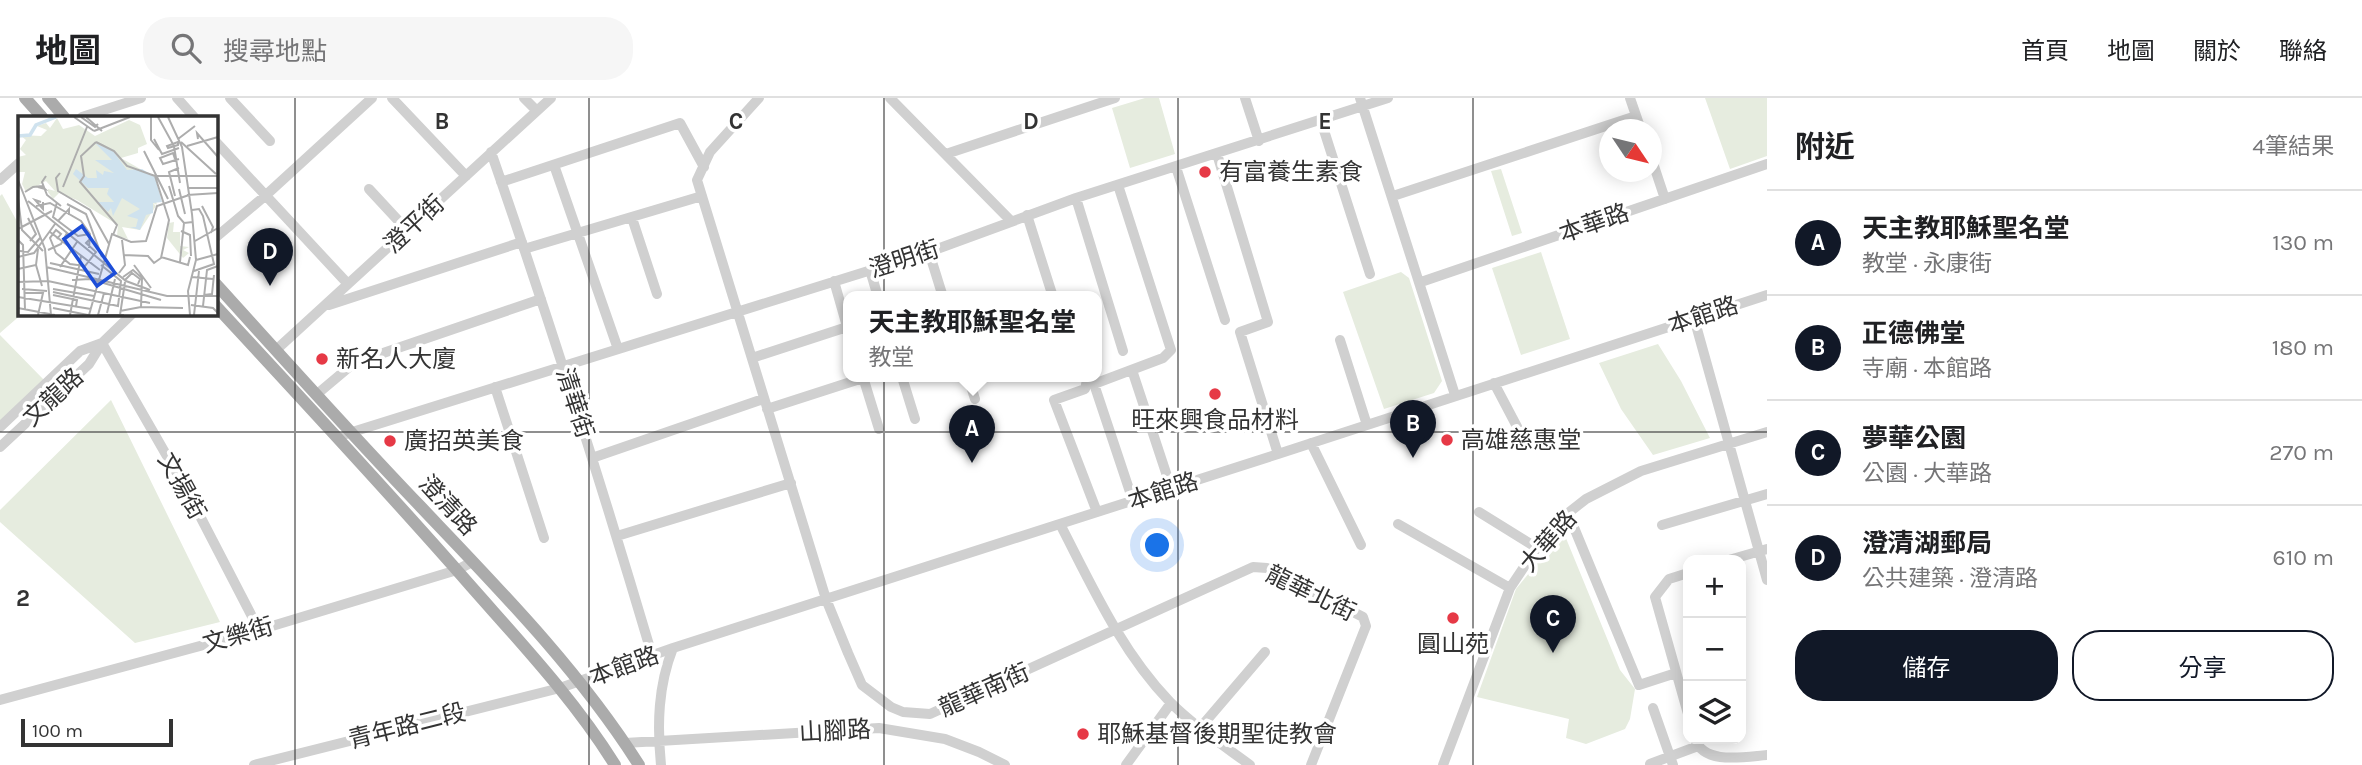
<!DOCTYPE html>
<html lang="zh-TW">
<head>
<meta charset="utf-8">
<style>
	body { margin:0; font-family:Karla,"Noto Sans TC",sans-serif; background:#f6f6f6; color:#202124 }
	.controls { position:absolute; right:21px; bottom:21px; display:grid; overflow:hidden; border-radius:14px; box-shadow:0 4px 18px #0003 }
	.controls button { width:63px; height:63px; display:grid; place-items:center; padding:0; border:0; border-bottom:2px solid #e0e0e0; background:#fff; color:#202124; font:35px sans-serif }
	.compass { position:absolute; left:1599px; top:21px; width:63px; height:63px; border-radius:50%; background:#fff; box-shadow:0 4px 18px #0003; rotate:125deg }
	.scale { position:absolute; left:21px; bottom:18px; width:152px; box-sizing:border-box; padding-left:7px; border:4px solid #333; border-top:0; font-size:19px; line-height:24px; white-space:nowrap; color:#333; -webkit-text-stroke:5px #fff; paint-order:stroke }
	.you { position:absolute; left:1158px; top:448px; width:24px; height:24px; margin:-18px; border:5px solid #fff; border-radius:50%; background:#1a73e8; box-shadow:0 0 0 10px #1a73e833 }
	.badge { display:grid; place-items:center; width:46px; height:46px; border-radius:50%; background:#111827; color:#fff; font-size:23px; font-weight:700 }
	.pin { position:absolute; translate:-50% -58px; filter:drop-shadow(0 2px 4px #0008) }
	.pin::after { content:''; position:absolute; top:37px; width:24px; height:21px; background:inherit; clip-path:polygon(0 0,100% 0,50% 100%) }
	.popup { position:absolute; left:843px; top:193px; width:259px; height:91px; box-sizing:border-box; display:grid; place-content:center; border-radius:14px; background:#fff; filter:drop-shadow(0 2px 5px #0005); font-size:23px; white-space:nowrap; color:#757577 }
	.popup b { font-size:26px; color:#202124 }
	.popup::after { content:''; position:absolute; left:50%; top:100%; margin-left:-14px; border:14px solid transparent; border-top-color:#fff }
	.list { margin:0; padding:0; list-style:none }
	h2 { display:flex; justify-content:space-between; align-items:center; height:91px; margin:0; padding:0 28px; font-size:30px }
	h2 small { font-size:23px; font-weight:400; color:#757577 }
	.list li { display:grid; grid-template-columns:46px 1fr auto; gap:21px; align-items:center; box-sizing:border-box; height:105px; padding:0 28px; border-top:2px solid #e0e0e0 }
	.list b { display:block; font-size:26px; white-space:nowrap }
	.list p { margin:0; font-size:23px; white-space:nowrap; color:#757577 }
	.list em { font-size:23px; font-style:normal; color:#757577 }
	.actions { display:flex; gap:14px; padding:21px 28px }
	.actions a { flex:1; padding:16px 0; border:2px solid #111827; border-radius:28px; text-align:center; font-size:24px; color:#111827 }
	.actions .main { background:#111827; color:#fff }
	.icon { flex:none; width:38px; height:38px; fill:none; stroke:currentColor; stroke-width:2; stroke-linecap:round; stroke-linejoin:round }
	.map { position:relative; flex:none; width:1767px; height:667px; overflow:hidden }
	header { display:flex; align-items:center; gap:42px; box-sizing:border-box; height:98px; padding:0 35px; background:#fff; border-bottom:2px solid #e0e0e0 }
	header strong { font-size:33px }
	nav { display:flex; gap:38px; margin-inline-start:auto; font-size:24px }
	.search { width:490px; height:63px; background:#f6f6f6; display:flex; align-items:center; gap:18px; box-sizing:border-box; padding:0 24px; border-radius:28px; color:#757577; font-size:26px }
	main { display:flex }
	aside { flex:1; background:#fff }
	.map>svg:first-child { display:block }
	.green { fill:#e6ecdf }
	.lines { fill:none; stroke-linecap:round; stroke-linejoin:round }
	.minor { stroke:#d0d0d0; stroke-width:10 }
	.major { stroke:#ababab; stroke-width:12 }
	.grid { fill:none; stroke:#333; stroke-width:2; stroke-opacity:0.55 }
	.poi-dot { fill:#e63946; stroke:#fff; stroke-width:2.5 }
	.labels { text-anchor:middle; dominant-baseline:central; stroke-width:7; stroke-linejoin:round; paint-order:stroke }
	.poi-label { font-size:24px; fill:#333; stroke:#fff; text-anchor:start }
	.street-label { font-size:24px; fill:#333; stroke:#fff }
	.inset-river { fill:none; stroke:#cfe2ee; stroke-width:3.5 }
	.inset-road { fill:none; stroke:#adadad; stroke-width:2 }
	.view { fill:#1d4ed8; fill-opacity:0.15; stroke:#1d4ed8; stroke-width:3.5 }
	.inset-edge { fill:none; stroke:#333; stroke-width:3.5 }
	.grid-label { font-size:23px; text-anchor:middle; font-weight:bold; fill:#333; stroke:#fff; stroke-width:7; stroke-linejoin:round; paint-order:stroke }
</style>
</head>
<body>
<header>
<strong>地圖</strong>
<div class="search"><svg class="icon" aria-label="search" viewBox="0 0 24 24"><circle cx="10" cy="10" r="6"/><path d="M15 15l6 6"/></svg>搜尋地點</div>
<nav><a>首頁</a><a>地圖</a><a>關於</a><a>聯絡</a></nav>
</header>
<main>
<div class="map">
<svg width="1767" height="667" viewBox="0 0 1767 667">
	<rect width="100%" height="100%" fill="#fff"/>
	<!-- green -->
	<path class="green" d="M1145 0H1159L1175 56 1130 70 1112 10Z
		M1705 0H1767V58L1730 71Z
		M1501 71 1522 135 1512 138 1491 73Z
		M2 96 19 127V215H23L0 235V98Z
		M1541 154 1570 241 1521 257 1492 170Z
		M1401 174 1409 180 1442 283 1434 295 1384 311 1343 194Z
		M0 237 44 282 0 324Z
		M1658 246 1681 283 1710 340 1653 357 1621 311 1599 265Z
		M111 302 220 524 135 545 0 424V412Z
		M1563 433 1620 572 1635 591 1630 621 1625 631 1586 646 1566 640 1569 621 1477 599 1516 491Z"/>
	<g class="lines">
		<!-- minor -->
		<path class="minor" d="M177 0 194 19
			M230 0 270 43
			M392 0 466 78
			M524 0 536 12
			M759 0 710 54 697 82 826 501 848 555 862 587 891 609 903 614 930 616 1253 469 1267 470 1363 519 1366 528 1311 667
			M890 0 1011 123
			M1245 0 1259 43
			M1360 0 1455 297
			M1630 0 1641 32
			M82 19 141 0
			M1321 23 1370 176
			M215 43 348 186
			M491 54C549 221 602 388 652 557
			M946 56 1115 0
			M1217 56 1268 224 1240 234 1278 356
			M1652 62 1665 101
			M554 67 618 251
			M1176 69 1225 222
			M0 82 19 65
			M501 84 680 25 704 69
			M369 91 407 132
			M1393 98 1636 18
			M1076 100 1123 253
			M1027 117 1053 199
			M632 120 657 196
			M215 140 265 98 372 0
			M524 151 702 98
			M929 154 943 199
			M870 172 878 199
			M834 183 848 232
			M1421 184 1767 66
			M329 207 522 144
			M1694 220 1767 482
			M1340 242 1367 327
			M102 245 187 393 259 532
			M276 252 551 0
			M752 260 847 229
			M1132 272 1171 390
			M863 279 879 331
			M902 279 915 321
			M968 279 975 301
			M1083 279 1094 286 1163 260 1171 252 1118 87
			M1087 282 1085 291 1054 302 1097 414
			M1494 285 1524 342
			M1094 286 1133 403
			M495 289 544 440
			M316 297 354 265 541 201
			M767 311 863 280
			M0 329 80 253 102 245
			M346 336 929 154 1076 100 1388 0
			M1311 345 1361 447
			M0 349 89 266 102 245 133 215
			M592 360 763 301
			M1479 414 1537 450
			M1568 415 1639 587 1676 575
			M1060 426C1092 488 1121 553 1170 604 1194 628 1223 647 1250 667
			M1398 426 1510 490
			M1662 427 1767 396
			M617 438 791 385
			M1729 462 1767 451
			M1688 475 1669 481 1655 499 1688 616
			M0 602 259 532 457 472 472 464
			M1653 610 1673 667
			M1200 630 1265 554
			M1695 641C1704 667 1743 659 1767 657
			M625 645 879 630 945 641 979 654 1005 667
			M1650 666 1698 648
			M254 667 560 590 673 550 1278 356 1767 197
			M661 667C657 627 658 588 673 550
			M1126 667 1171 605
			M1443 667 1510 490 1540 445 1563 419 1586 401 1641 373 1767 334"/>
		<!-- major -->
		<path class="major" d="M25 0 42 19
			M48 0 64 19
			M215 185C283 260 350 335 420 408 498 490 578 571 639 667
			M215 207C300 299 386 391 469 486 520 544 574 601 615 667"/>
	</g>
	<!-- grid -->
	<path class="grid" d="M295 0V667M589 0V667M884 0V667M1178 0V667M1473 0V667M0 334H1767"/>
	<!-- markers -->
	<g class="poi-dot">
		<circle cx="1205" cy="74" r="7"/>
		<circle cx="322" cy="261" r="7"/>
		<circle cx="1215" cy="296" r="7"/>
		<circle cx="1447" cy="342" r="7"/>
		<circle cx="390" cy="343" r="7"/>
		<circle cx="1453" cy="520" r="7"/>
		<circle cx="1083" cy="636" r="7"/>
	</g>
	<g class="labels">
		<!-- poi labels -->
		<g class="poi-label">
			<text x="1219" y="74">有富養生素食</text>
			<text x="336" y="261">新名人大廈</text>
			<text x="1215" y="322" text-anchor="middle">旺來興食品材料</text>
			<text x="1461" y="342">高雄慈惠堂</text>
			<text x="404" y="343">廣招英美食</text>
			<text x="1453" y="546" text-anchor="middle">圓山苑</text>
			<text x="1097" y="636">耶穌基督後期聖徒教會</text>
		</g>
		<!-- street labels -->
		<g class="street-label">
			<text transform="translate(1594 125) rotate(-19)">本華路</text>
			<text transform="translate(414 126) rotate(-43)">澄平街</text>
			<text transform="translate(904 161) rotate(-18)">澄明街</text>
			<text transform="translate(1703 217) rotate(-18)">本館路</text>
			<text transform="translate(53 299) rotate(-43)">文龍路</text>
			<text transform="translate(575 305) rotate(72)">清華街</text>
			<text transform="translate(182 388) rotate(61)">文揚街</text>
			<text transform="translate(1163 393) rotate(-18)">本館路</text>
			<text transform="translate(448 407) rotate(47)">澄清路</text>
			<text transform="translate(1548 443) rotate(-49)">大華路</text>
			<text transform="translate(1311 495) rotate(26)">龍華北街</text>
			<text transform="translate(238 537) rotate(-16)">文樂街</text>
			<text transform="translate(624 568) rotate(-20)">本館路</text>
			<text transform="translate(984 592) rotate(-24)">龍華南街</text>
			<text transform="translate(407 628) rotate(-14)">青年路二段</text>
			<text transform="translate(835 633) rotate(-3)">山腳路</text>
		</g>
	</g>
	<!-- overview -->
	<g transform="translate(18 18)">
		<rect width="200" height="200" fill="#fff"/>
		<path d="M39 2 45 13 61 9 77 20 111 4 122 9 129 28 120 32V37L103 42 131 58 139 89 135 87 138 90 122 114 104 111 110 123 99 120 100 109 59 84 41 77 35 83 30 76V73L37 75 28 65 8 76 4 68 7 56H0V41L8 39 2 33 8 24 2 19 23 20 29 14 19 10 28 7 32 12ZM156 106 155 116H162V130L171 131 165 134 171 137 165 142 149 122 151 107Z" fill="#e6ecdf"/>
		<path d="M77 27 95 35 109 54 124 53 137 61 144 86 135 87V97L128 99 122 114 112 111H118L120 103 109 100 122 93 104 82 95 100 93 92 90 96 80 86H96L89 78 91 72H70L55 58 58 53 70 62H79L78 54 85 59 86 55 96 57 77 44H94Z" fill="#cfe2ee"/>
		<path class="inset-river" d="M0 20 12 19 18 9 38 1"/>
		<path class="inset-road" d="M56 1 76 15M63 1 77 11 80 8M68 1 84 15M133 1V24L141 34M140 1 156 30 162 67M150 1 164 31 174 98 178 144 170 175 172 199M76 15 112 1M136 23 144 38 161 32M160 23 177 10M180 23 179 17 200 41M78 26 96 35 109 50 137 60H200M78 26 63 40 66 60 62 66 99 109 95 119M160 26V29L150 32 149 30ZM163 26 198 58M169 30 200 21M126 35 150 83M157 43 155 37 142 42 145 48 161 43M42 57 38 62 40 75 72 94 91 128M28 60 24 66 29 79 43 90M0 64 27 133 33 199M151 70 160 100 166 107 175 106M45 71 69 11M170 72H200M161 73 167 98M7 76 15 71 24 70 27 73 20 71M169 79 200 77M157 80 151 56 161 52M0 82 4 114 25 135M10 85 108 165 132 174M23 86 17 84 25 93V86M39 86 35 101 60 120 72 118M49 88 68 98 84 141M18 90 32 87 63 105 72 118 71 132M184 90 195 111 193 117M174 94 181 93 185 100 196 148 176 155M10 102 18 118 12 125M40 105 51 93V99M0 113 34 95M163 115 172 119 173 140M32 116 82 154M39 123 43 118 38 114 32 122 38 137 52 148 67 150 78 136 68 127 73 122M0 124 5 129 7 194M177 125 200 112M30 134 43 128 49 117M2 135 10 136 22 122M105 139 130 140 136 147 143 142 151 104 137 60M0 141 16 137 37 108M143 141 170 149 172 141M178 144 200 138M162 146 166 107M32 147 81 158M18 149 24 170M116 149 133 172M28 151 149 180H200M42 151 59 126M0 153 18 149 20 133M101 157 107 149 104 124M105 161 115 154 124 162 123 191 165 192M174 161 195 163M54 164 72 163 143 184M107 164 114 157 122 163 120 168M0 166 30 165 132 187M4 173 29 175M35 173 76 180M35 176 100 190 103 165 83 149M7 177H25L20 199M35 179 59 184 58 190M186 179 194 178 196 159M0 181 73 193M173 189 195 192 200 197M185 190 189 154 200 150M0 192 37 199M35 192 70 199M102 195 123 191M89 197 97 163M52 199 63 140M71 199 94 118 113 126 128 125 139 90 171 79M79 199H106M80 199 86 177M102 199 107 166M176 199 181 155"/>
		<path class="view" d="M64 110 97 157 79 170 46 123Z"/>
		<rect width="200" height="200" class="inset-edge"/>
	</g>
	<g class="grid-label">
		<text x="442" y="31">B</text>
		<text x="736" y="31">C</text>
		<text x="1031" y="31">D</text>
		<text x="1325" y="31">E</text>
		<text x="23" y="508">2</text>
	</g>
</svg>
<div class="controls">
<button>+</button>
<button>−</button>
<button><svg class="icon" aria-label="layers" viewBox="0 0 24 24"><path d="M12 4l9 5-9 5-9-5zM3 14l9 5 9-5"/></svg></button>
</div>
<svg class="compass" viewBox="-18 -18 36 36"><path d="M0-13l5 13h-10z" fill="#e53935"/><path d="M0 13l5-13h-10z" fill="#757577"/></svg>
<div class="scale">100 m</div>
<div class="you"></div>
<div class="pin badge" style="left:972px;top:365px">A</div>
<div class="popup"><b>天主教耶穌聖名堂</b>教堂</div>
<div class="pin badge" style="left:1413px;top:360px">B</div>
<div class="pin badge" style="left:1553px;top:555px">C</div>
<div class="pin badge" style="left:270px;top:188px">D</div>
</div>
<aside>
<h2>附近<small>4筆結果</small></h2>
<ul class="list">
<li><span class="badge">A</span><div><b>天主教耶穌聖名堂</b><p>教堂 · 永康街</p></div><em>130 m</em></li>
<li><span class="badge">B</span><div><b>正德佛堂</b><p>寺廟 · 本館路</p></div><em>180 m</em></li>
<li><span class="badge">C</span><div><b>夢華公園</b><p>公園 · 大華路</p></div><em>270 m</em></li>
<li><span class="badge">D</span><div><b>澄清湖郵局</b><p>公共建築 · 澄清路</p></div><em>610 m</em></li>
</ul>
<div class="actions"><a class="main">儲存</a><a>分享</a></div>
</aside>
</main>
</body>
</html>
